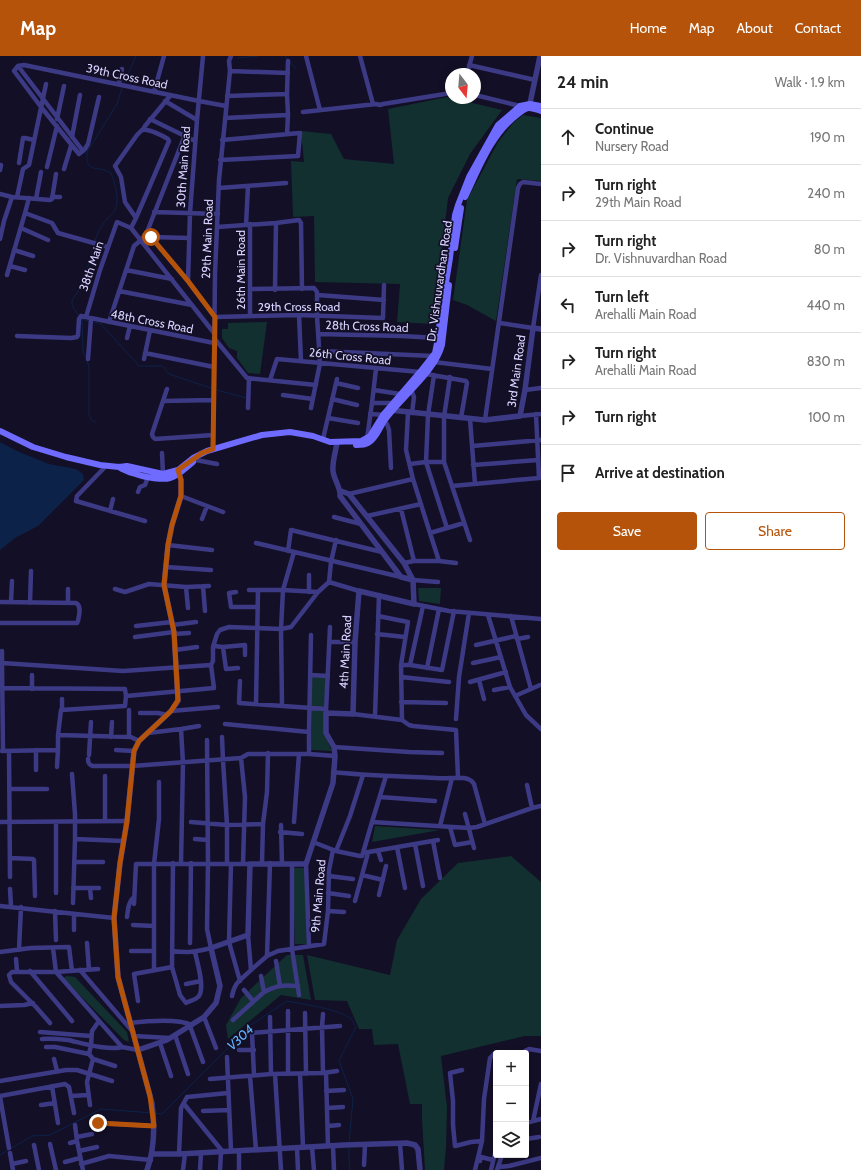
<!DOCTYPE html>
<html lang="en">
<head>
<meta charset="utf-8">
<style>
	body { margin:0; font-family:Cabin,sans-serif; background:#f6f6f6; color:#222 }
	.controls { position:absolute; right:12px; bottom:12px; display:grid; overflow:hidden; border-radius:4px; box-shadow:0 2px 6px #0003 }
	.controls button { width:36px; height:36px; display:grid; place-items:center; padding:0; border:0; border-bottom:1px solid #e0e0e0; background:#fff; color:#222; font:20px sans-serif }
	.compass { position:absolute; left:445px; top:12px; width:36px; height:36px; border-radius:50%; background:#fff; box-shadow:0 2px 6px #0003; rotate:164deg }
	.stop { position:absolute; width:12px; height:12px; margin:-9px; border:3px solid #b45309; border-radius:50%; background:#fff }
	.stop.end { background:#b45309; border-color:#fff; box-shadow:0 1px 4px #0008 }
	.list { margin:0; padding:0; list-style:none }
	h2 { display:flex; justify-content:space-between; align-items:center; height:52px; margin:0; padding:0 16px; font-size:17px }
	h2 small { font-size:13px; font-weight:400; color:#767676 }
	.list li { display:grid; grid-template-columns:26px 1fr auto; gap:12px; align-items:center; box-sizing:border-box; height:56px; padding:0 16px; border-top:1px solid #e0e0e0 }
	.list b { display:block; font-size:15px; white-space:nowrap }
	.list p { margin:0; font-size:13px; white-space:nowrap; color:#767676 }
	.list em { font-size:13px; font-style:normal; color:#767676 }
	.actions { display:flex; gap:8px; padding:12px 16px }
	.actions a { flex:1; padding:9px 0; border:1px solid #b45309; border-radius:4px; text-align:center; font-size:14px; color:#b45309 }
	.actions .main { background:#b45309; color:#fff }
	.icon { flex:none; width:22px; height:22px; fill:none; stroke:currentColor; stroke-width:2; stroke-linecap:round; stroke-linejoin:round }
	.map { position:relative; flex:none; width:541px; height:1114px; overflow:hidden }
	header { display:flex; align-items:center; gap:24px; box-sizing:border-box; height:56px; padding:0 20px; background:#b45309; color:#fff }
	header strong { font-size:19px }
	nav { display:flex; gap:22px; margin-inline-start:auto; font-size:14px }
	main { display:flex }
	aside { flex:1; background:#fff }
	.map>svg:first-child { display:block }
	.green { fill:#12302f }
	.water { fill:#0c2248 }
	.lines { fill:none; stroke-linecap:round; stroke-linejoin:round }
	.stream { stroke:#0c2248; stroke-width:1 }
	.minor { stroke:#3d3a85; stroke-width:4.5 }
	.tertiary { stroke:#3d3a85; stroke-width:5.5 }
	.secondary { stroke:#6f6bff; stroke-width:6 }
	.route { stroke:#b45309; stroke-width:5 }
	.labels { text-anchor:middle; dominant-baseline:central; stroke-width:3.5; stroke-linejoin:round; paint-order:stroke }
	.street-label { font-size:12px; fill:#d9d4ff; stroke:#130f26 }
	.water-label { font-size:13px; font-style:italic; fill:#62b6ff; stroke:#130f26 }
</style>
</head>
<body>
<header>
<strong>Map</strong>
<nav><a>Home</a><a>Map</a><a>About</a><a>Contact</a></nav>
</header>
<main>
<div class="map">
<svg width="541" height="1114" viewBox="0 0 541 1114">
	<rect width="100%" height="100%" fill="#130f26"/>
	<!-- green -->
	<path class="green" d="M447 41 502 54 470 98 448 142 433 268 397 266 400 228 315 226 314 160 293 161 291 105 304 106 301 75 331 78 344 103 394 108 388 53Z
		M523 59 541 62V125L517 123 496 265 467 249 453 244 467 144 498 86 513 67Z
		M267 266 260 318 248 317 237 302V295L229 292 222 282V273H228V267Z
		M418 532H441L440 548 419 545Z
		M312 621 326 622 324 677 332 695 311 694Z
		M375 770 440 774 372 786Z
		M511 800 541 826V980H525L441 1000 447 1051 446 1091 444 1114H425L422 1063V1048H410L398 988 374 989 372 973H359L347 945 315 944 307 899 390 919 397 884 421 843 458 807Z
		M293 812H305L307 888H295Z
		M287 899H303L311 944 281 939 228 983 226 969 241 942Z
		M67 920 75 921 127 976 129 986 124 984 63 922Z"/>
	<!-- water -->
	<path class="water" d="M0 386 19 396 49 408 76 413 83 418 84 424 38 470 15 482 0 494Z"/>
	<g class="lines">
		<!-- stream -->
		<path class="stream" d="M285 0 288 4
			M238 2 258 0
			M290 6 296 13
			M124 27 136 0
			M95 185C97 177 101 170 107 163 109 160 113 157 115 154 120 142 115 128 111 117 95 108 86 119 87 96L117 48 122 32
			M78 259 72 249V244L81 231 85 221 94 188
			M94 266 101 268 139 310H162L169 318 211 332
			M86 301 83 296 82 263 88 265
			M87 304 89 311V359L91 363 96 367
			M217 334 246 342
			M155 1057 162 1058 251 969 287 945C302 948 340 953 351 963 353 965 354 969 356 971L339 1005 353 1043 349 1087
			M349 1092V1103L350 1114
			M0 1099 32 1080 50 1079 101 1053 152 1057"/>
		<!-- minor -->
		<path class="minor" d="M306 0 320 54
			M360 0 373 48
			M469 9 535 24
			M18 10 83 95
			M230 15 288 17
			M467 18 472 0
			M119 28 122 13
			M154 36 164 0
			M475 39 520 50 522 51
			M227 40 287 38
			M99 41 88 88 85 93 79 98 41 51 14 15 18 10 24 9 199 45 226 50
			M165 45 197 64
			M303 56 376 48 380 49 383 48 451 37
			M225 62 288 59
			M57 63 64 30
			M150 63 195 85
			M143 74 145 70 170 40
			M287 78 288 59 287 38 288 5
			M72 81 80 39
			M220 104 298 100 300 77 222 84
			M19 107 23 82H25L34 84
			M47 111 57 70
			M64 113 71 90
			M0 114 1 109
			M219 132 286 127
			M0 138 12 141 50 144 52 143 56 118
			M17 141 23 113 29 109 46 28
			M52 141H60
			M29 142 25 157 52 167 58 177 108 191
			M36 143 41 116
			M154 156 218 158
			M246 169 248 130
			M217 171 276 167 299 164 301 167 302 233
			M21 172 48 184
			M131 172 136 162 125 146 121 121 115 110 137 79C139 77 141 75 142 74 148 72 163 80 168 83L169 85 149 132 136 162
			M147 176 188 225 215 261 299 259 383 262 384 229
			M151 181 189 182
			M0 183 4 165 12 141
			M14 194 33 200
			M10 210 25 214
			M126 214 172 223
			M7 219 25 157
			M188 225 190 157 197 64 203 0
			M250 233 314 232 317 236V260L320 307 311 352
			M275 234 276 167
			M119 235 192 249
			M318 239 384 244
			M299 259 301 305
			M250 260V168
			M86 261 100 214 117 166 131 172 214 277
			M109 266 134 190 141 184 147 176 185 79
			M500 267 533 272 541 219
			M319 278 401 280 438 282
			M17 280 71 282 77 281 78 279 79 263 81 260 214 287
			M127 282 130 270
			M214 282 247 322 316 329
			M320 295 433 300
			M145 297 214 311
			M88 303 91 263
			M144 303 150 274
			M434 306 492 313
			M426 318 466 325 467 327 461 362
			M434 319 428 359 426 406 447 472
			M450 321 444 361V406L470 484
			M270 324 277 303 420 316
			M336 327 358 332
			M167 333 152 378 153 381 155 383 213 379
			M411 333 414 341 412 357
			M374 334 400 338
			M525 334 541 332
			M283 339 313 343
			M332 343 357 349
			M163 345 214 344
			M372 347H392
			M248 352 249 322
			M408 357 406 394 413 423
			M370 358 385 359
			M520 360 541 358
			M328 362 358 367
			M470 363 475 428
			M485 364 518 132 520 128 523 126 541 128
			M384 365 387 368 389 374 391 412
			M323 383 337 323
			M367 383 372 347 376 313
			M472 390 541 384
			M213 393 215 218 219 124 230 15 229 5 231 0
			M162 397 163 418
			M196 404 217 408
			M410 408 426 406H444
			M473 409 538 404
			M106 410 77 440 76 445 145 465
			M452 430 539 422 536 358
			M138 436 140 431 145 429 148 421
			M349 438 413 423 430 477 439 505H414L404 507
			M181 440 223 456
			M401 453 414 505
			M110 455 113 443
			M367 460 421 448
			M334 461 361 468
			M202 463 207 450
			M430 477 464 467
			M256 487 401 521
			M168 489 212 494
			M288 495 291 474 382 496
			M439 505 456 507
			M166 511 211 514
			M413 524 438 526
			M329 526 331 506 336 484
			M203 530 205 555
			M186 531 188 552
			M115 533 125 536 149 528 186 531 209 530
			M249 534H283L318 536
			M236 536 229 537 231 551H258
			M309 536V519
			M0 546 76 547C82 550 79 559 78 565L77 567H0
			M11 546 12 525
			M30 547 31 515
			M68 547V533
			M414 548 449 555 541 563
			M488 559 510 631 526 659 541 673
			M378 560 408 566 401 609 402 664
			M511 560 531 633
			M172 569 196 566
			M136 570 172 566
			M174 578 189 577
			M377 578 405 581
			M135 581 174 576
			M517 583 528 581
			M330 586H355
			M476 589 516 580
			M214 590 223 591 226 613 238 612
			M223 591 245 589V599
			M175 594 197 591
			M2 607V595
			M473 607 501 601
			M401 609H410L442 614 454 555
			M410 609 423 550
			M427 612 439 553
			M310 619 328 620
			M401 621 449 626
			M479 624 484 643
			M240 625 239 647 326 653
			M470 626 506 616
			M2 632 125 633 126 640 214 632 211 609
			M32 633V619
			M494 634 510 631
			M515 640 540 629
			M62 643V654
			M401 646 446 647
			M256 648 258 534
			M282 649 281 573 283 534 294 496
			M129 654V681
			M171 655 218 651
			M326 655 330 571
			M140 657H158L167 659
			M353 658 402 664 409 669 413 670 456 674 458 722
			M375 660 379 539
			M456 663 459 621 469 557
			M225 668 309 676
			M148 677 181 673 199 670
			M58 679 131 681 139 685
			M111 681 112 666
			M222 681 223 704 227 769V807
			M334 691 409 696 442 697
			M36 694V714
			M116 694 134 695
			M2 695 56 694 58 693V679L61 654 125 650 126 640
			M3 695 2 607 123 615 211 609 213 605V591L217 578 220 574 229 571 281 573 291 571 318 536 329 526 359 535
			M9 695 10 821
			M309 698V676L311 579
			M89 699 91 666
			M241 702 245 741 243 808
			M88 703C88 707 89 709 93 710H132L241 702 248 698H309L335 700
			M57 711 58 693
			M333 716C368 720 402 720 436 722 445 723 455 721 464 722 469 723 472 724 474 728L485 768
			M72 718 75 758V783L123 785
			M105 720V765
			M527 729 532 752
			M9 733H47
			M380 741 435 745
			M465 758 474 792
			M0 766 127 765
			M191 766 227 769 263 768
			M294 766 299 698
			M372 766 469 772 477 771 532 752 541 750
			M281 769 282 808
			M440 770 452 722
			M450 771 455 789 472 786
			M280 776 302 778
			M195 783 208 784
			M433 785 440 822
			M313 786 336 795 360 800H362L363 797 438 784
			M415 788 423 830
			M397 791 405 832
			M336 795 350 760 363 719
			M378 795 381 804
			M363 797 372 766 386 720
			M10 802 33 803 34 804 35 840
			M74 806H103
			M173 807 172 911 180 939 186 947C189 945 195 944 198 941 206 934 197 906 195 896
			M181 807 183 707 181 673
			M262 807 263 768 267 736 268 697
			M231 808 229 886 240 925
			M292 808V893L299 939
			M306 808 309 890
			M362 819 383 824
			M329 820 353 823
			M73 832H99
			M90 832 91 842
			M10 833 11 850
			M56 837V766
			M328 837 349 840
			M379 839 386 810
			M355 845 368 797
			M73 847 75 783
			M134 848 136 808H250
			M0 850 114 862
			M55 855 56 884
			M328 855 344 856
			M74 858V874
			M127 861C128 854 128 846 134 841
			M133 869 154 870
			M248 879 251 914 267 900 270 807
			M87 887 89 914
			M190 887 191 807
			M53 892 56 916 122 991 138 994
			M19 894 21 851
			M131 895H154
			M172 895C188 897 195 896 211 892L207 873 208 807 207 684
			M0 896 31 892 69 891 72 915
			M267 900 278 895 324 888 328 855 329 814 333 794
			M16 903 17 915
			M276 905 280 930
			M80 914 133 976
			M154 914V808L159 763V726
			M30 915 72 965
			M261 920 264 936
			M186 928 201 925
			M244 934 253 945
			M232 940C235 925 241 924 251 914
			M138 945 134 918 172 911
			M0 950 24 949 33 947
			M288 955V1018
			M305 957 306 1018
			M323 958 322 971 323 1017
			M204 961 216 992
			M270 961 271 1018
			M233 964 264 936C277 929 284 929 298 930
			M50 967 36 951 11 926 9 919 12 916H56L98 913
			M130 967C147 965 176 962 192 969
			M190 970 203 1006
			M40 976 91 980
			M175 979 188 1018
			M134 980 170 982
			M42 983C50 982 59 983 68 984 82 987 108 995 122 991
			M160 987 171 1020
			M46 991H55L89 998
			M239 994H254
			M525 997V995L529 993 541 995
			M227 1001 231 1095
			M54 1003 57 1015
			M93 1003 115 1010
			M462 1014 450 1017 453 1045V1069L455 1090 471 1086 482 1085
			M326 1017 328 1090
			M275 1018 281 1114
			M300 1018 303 1091
			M254 1019 252 977 340 970
			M250 1020 256 1094
			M210 1023 271 1018 323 1017 337 1015
			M0 1025 66 1014H77L112 1025
			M52 1030 58 1067
			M326 1035 344 1034
			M0 1040 65 1028 69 1031 74 1057
			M71 1040 88 1039
			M0 1041 9 1092
			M184 1048 223 1096
			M41 1049 55 1047
			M90 1049 87 1026 93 1003 89 998 91 989 92 975 99 965
			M327 1052 343 1051
			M203 1055 229 1054
			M533 1065 541 1028
			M98 1067 154 1070
			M526 1067 541 1063
			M75 1069 77 1085
			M328 1070 339 1069
			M77 1081 92 1078
			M526 1083 539 1081
			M70 1087 77 1085 83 1114
			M50 1088 56 1114
			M400 1088 402 1114
			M34 1089 39 1114
			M333 1090 334 1114
			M312 1091 314 1114
			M297 1092 298 1114
			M79 1095 97 1091
			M239 1095V1114
			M10 1097 13 1114
			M179 1098 181 1052 187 1041 228 1037
			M480 1105 481 1101 493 1104
			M65 1106 80 1102
			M12 1108 26 1105
			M81 1108 109 1100 151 1104
			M364 1109 365 1089
			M499 1111 509 1110 541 1102
			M183 1114 185 1098
			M200 1114 201 1097
			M220 1114 221 1096
			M475 1114 482 1085 484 1043 490 1002 494 998 496 997
			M491 1114 496 1093
			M497 1114 502 1099"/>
		<!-- tertiary -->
		<path class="tertiary" d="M529 52 540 0
			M390 354 485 364 520 360 525 334 533 272 541 273
			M337 386C336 395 332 406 333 415 334 424 341 432 340 440L401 521 413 524
			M138 994 167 984 204 961 216 947 220 930 211 892 248 879 250 808H306L333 727 335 700 334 691 326 677V657L353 658 355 586 359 535 414 548 413 524 404 507 349 438 341 435
			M152 1098H179L344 1089 407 1087 415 1089 418 1093 420 1114
			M147 1114C155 1092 155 1070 152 1047L118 921 114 862 120 807 127 765 134 695 139 685 171 655 178 645 174 576 164 529 168 489 172 469 181 440V424L178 414"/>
		<!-- secondary -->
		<path class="secondary" d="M465 141C479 112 491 78 518 58 521 56 525 52 529 52 533 52 537 54 541 55
			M455 192 461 152
			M0 375 33 391 66 401 100 409 119 411 127 410 163 418 178 414 193 402 207 395 262 379 290 376 313 380 330 386 361 385 370 380 383 359 420 316 435 297 438 282 440 263 450 202 455 159 458 149 469 121 498 69 520 50 530 48 541 50
			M356 389C360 389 365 389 368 387 376 383 380 371 384 365 401 341 435 316 442 289L449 229
			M119 411C126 416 133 417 142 420 170 426 172 424 193 406"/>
	</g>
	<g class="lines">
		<!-- route -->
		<path class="route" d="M98 1067 154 1070 150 1040 118 921 114 862 120 807 127 765 134 695 139 685 171 655 178 644 174 576 164 529 168 489 172 469 181 440V424L178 414 202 397 213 393 215 261 188 225 151 181"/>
	</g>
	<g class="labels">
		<!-- street labels -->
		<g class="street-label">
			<text transform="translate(127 20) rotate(12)">39th Cross Road</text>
			<text transform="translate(183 111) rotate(-86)">30th Main Road</text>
			<text transform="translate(207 183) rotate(-88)">29th Main Road</text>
			<text transform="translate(91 210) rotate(-71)">38th Main</text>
			<text transform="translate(240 214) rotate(-90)">26th Main Road</text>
			<text transform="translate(439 225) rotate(-82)">Dr. Vishnuvardhan Road</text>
			<text x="299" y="250">29th Cross Road</text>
			<text transform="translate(152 265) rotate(11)">48th Cross Road</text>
			<text transform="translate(367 270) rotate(2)">28th Cross Road</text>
			<text transform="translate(350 300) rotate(6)">26th Cross Road</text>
			<text transform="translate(516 315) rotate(-82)">3rd Main Road</text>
			<text transform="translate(345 596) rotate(-87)">4th Main Road</text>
			<text transform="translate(318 840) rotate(-85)">9th Main Road</text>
		</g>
		<!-- water labels -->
		<g class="water-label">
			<text transform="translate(240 981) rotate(-43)">V304</text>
		</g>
	</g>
</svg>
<div class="controls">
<button>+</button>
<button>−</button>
<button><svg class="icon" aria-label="layers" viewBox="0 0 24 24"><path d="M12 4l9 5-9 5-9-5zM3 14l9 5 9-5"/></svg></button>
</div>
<svg class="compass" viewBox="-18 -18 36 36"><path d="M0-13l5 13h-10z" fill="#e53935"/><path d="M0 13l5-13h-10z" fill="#767676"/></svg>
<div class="stop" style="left:151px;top:181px"></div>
<div class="stop end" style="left:98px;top:1067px"></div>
</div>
<aside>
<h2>24 min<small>Walk · 1.9 km</small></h2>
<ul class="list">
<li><svg class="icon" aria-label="ahead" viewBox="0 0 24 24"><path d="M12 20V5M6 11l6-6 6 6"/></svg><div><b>Continue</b><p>Nursery Road</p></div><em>190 m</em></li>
<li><svg class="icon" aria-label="right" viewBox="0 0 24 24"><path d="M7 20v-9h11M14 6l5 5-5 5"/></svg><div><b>Turn right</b><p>29th Main Road</p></div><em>240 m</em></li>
<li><svg class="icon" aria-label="right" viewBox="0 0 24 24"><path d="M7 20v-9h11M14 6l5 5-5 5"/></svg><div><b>Turn right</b><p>Dr. Vishnuvardhan Road</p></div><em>80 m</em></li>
<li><svg class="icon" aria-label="left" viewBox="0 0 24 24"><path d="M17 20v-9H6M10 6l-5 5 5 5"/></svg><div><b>Turn left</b><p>Arehalli Main Road</p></div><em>440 m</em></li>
<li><svg class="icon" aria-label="right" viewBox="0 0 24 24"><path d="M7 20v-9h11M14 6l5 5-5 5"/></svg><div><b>Turn right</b><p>Arehalli Main Road</p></div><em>830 m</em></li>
<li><svg class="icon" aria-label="right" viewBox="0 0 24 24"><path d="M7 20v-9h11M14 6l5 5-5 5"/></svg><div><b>Turn right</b></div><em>100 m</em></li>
<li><svg class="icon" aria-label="arrive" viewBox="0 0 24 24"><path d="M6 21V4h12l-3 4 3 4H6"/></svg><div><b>Arrive at destination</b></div></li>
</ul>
<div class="actions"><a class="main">Save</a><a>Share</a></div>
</aside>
</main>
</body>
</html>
